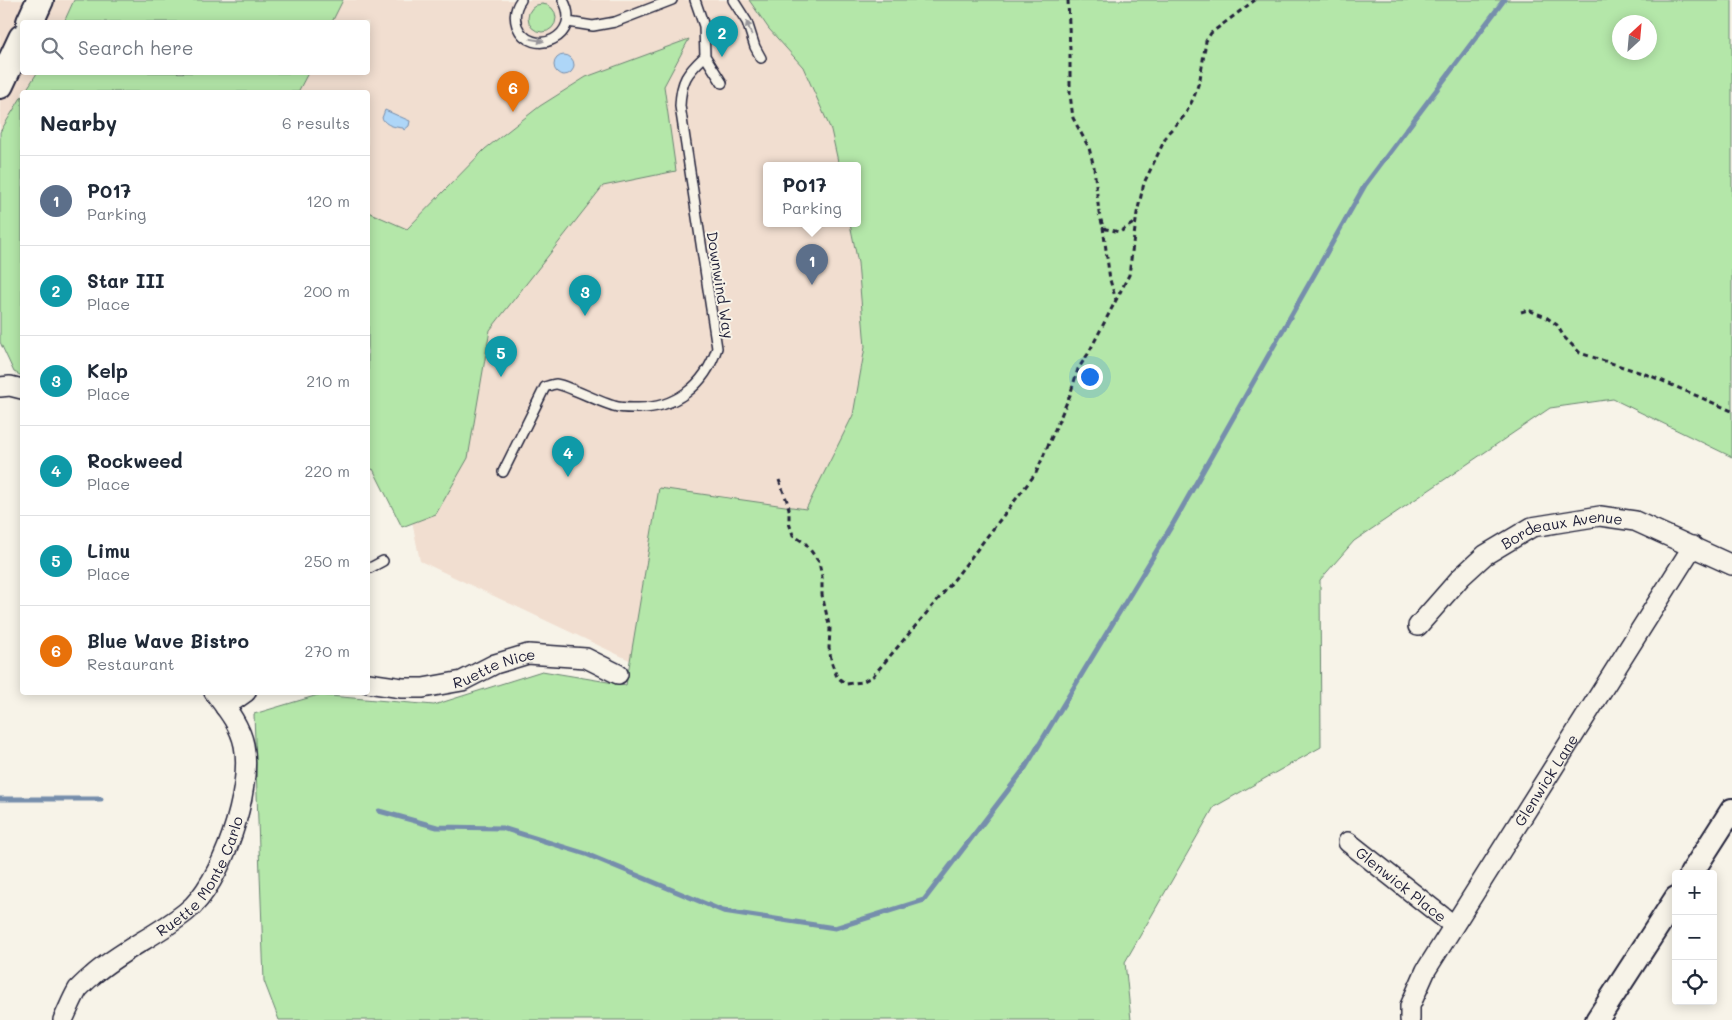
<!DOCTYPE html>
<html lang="en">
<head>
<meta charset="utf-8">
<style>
	body { margin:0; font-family:Mali,sans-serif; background:#f6f6f7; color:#1f2937 }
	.controls { position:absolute; right:15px; bottom:15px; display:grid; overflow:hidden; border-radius:5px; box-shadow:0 2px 12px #0003 }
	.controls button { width:45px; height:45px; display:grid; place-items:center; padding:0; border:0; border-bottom:1px solid #e0e1e3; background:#fff; color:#1f2937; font:25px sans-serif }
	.compass { position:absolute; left:1612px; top:15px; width:45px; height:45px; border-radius:50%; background:#fff; box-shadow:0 2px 12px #0003; rotate:26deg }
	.you { position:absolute; left:1089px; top:376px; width:18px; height:18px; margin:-12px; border:4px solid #fff; border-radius:50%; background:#1a73e8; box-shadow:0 0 0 8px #1a73e833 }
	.badge { display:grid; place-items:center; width:32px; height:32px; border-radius:50%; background:#0f766e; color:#fff; font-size:16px; font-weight:700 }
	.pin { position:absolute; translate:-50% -41px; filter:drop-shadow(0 1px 2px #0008) }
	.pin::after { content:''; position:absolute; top:26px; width:18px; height:15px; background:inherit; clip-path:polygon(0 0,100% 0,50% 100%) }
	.popup { position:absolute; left:763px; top:162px; width:98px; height:65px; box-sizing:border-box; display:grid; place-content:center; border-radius:5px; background:#fff; filter:drop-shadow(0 1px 4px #0005); font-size:16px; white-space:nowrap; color:#747a83 }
	.popup b { font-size:19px; color:#1f2937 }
	.popup::after { content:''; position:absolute; left:50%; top:100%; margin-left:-10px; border:10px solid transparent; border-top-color:#fff }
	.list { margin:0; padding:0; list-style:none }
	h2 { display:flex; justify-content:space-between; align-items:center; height:65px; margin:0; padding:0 20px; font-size:21px }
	h2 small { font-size:16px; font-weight:400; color:#747a83 }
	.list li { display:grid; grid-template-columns:32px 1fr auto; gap:15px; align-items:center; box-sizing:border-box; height:90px; padding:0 20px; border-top:1px solid #e0e1e3 }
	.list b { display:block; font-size:19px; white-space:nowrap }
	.list p { margin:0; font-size:16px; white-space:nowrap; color:#747a83 }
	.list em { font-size:16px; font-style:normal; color:#747a83 }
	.icon { flex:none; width:28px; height:28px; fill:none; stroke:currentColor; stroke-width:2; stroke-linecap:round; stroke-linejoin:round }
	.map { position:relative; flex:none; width:1732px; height:1020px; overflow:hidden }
	.search { position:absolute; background:#fff; box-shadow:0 2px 12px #0003; left:20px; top:20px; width:350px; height:55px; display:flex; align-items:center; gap:12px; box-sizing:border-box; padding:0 18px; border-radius:5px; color:#747a83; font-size:19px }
	.panel { position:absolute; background:#fff; box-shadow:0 2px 12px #0003; left:20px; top:90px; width:350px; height:605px; border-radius:5px }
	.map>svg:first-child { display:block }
	.built { fill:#f1ded0; fill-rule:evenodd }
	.green { fill:#b4e7a9; stroke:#6b8472; fill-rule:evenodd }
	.water { fill:#aed6f8; stroke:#768eac }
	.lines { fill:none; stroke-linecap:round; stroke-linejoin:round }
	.stream { stroke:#768eac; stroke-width:5 }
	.service-casing { stroke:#22223b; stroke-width:12 }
	.minor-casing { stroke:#22223b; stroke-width:22 }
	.tertiary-casing { stroke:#22223b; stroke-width:26 }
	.secondary-casing { stroke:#22223b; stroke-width:30 }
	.path { stroke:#22223b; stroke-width:3; stroke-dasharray:5 4; stroke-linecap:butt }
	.service { stroke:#f7f3e8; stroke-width:9 }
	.minor { stroke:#f7f3e8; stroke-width:19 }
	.tertiary { stroke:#f7f3e8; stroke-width:22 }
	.secondary { stroke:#f7f3e8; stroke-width:26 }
	.oneway { fill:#97959a }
	.labels { text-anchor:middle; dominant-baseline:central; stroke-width:4; stroke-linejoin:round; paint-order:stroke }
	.street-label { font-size:15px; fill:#22223b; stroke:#f7f3e8 }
</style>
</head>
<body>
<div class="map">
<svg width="1732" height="1020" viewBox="0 0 1732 1020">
	<rect width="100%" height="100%" fill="#f7f3e8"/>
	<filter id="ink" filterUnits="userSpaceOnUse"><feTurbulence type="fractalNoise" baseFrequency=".02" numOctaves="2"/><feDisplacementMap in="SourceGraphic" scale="10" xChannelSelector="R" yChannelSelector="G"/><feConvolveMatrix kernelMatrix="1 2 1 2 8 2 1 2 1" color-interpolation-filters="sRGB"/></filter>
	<g filter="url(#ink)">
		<!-- built -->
		<path class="built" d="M0 0H1732L1617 394 1548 402 1295 581 1082 874 420 561 410 511 368 460V92H22V356L0 313ZM22 22H368V72H22ZM1620 22H1650V52H1620ZM767 166H857V224H767Z"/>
		<!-- green -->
		<path class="green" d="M74 0H343L332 22H64Z
			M749 0H1732V457L1613 399 1550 408 1354 541 1320 580 1321 747 1214 807 1125 962 1131 1020H279L264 981 254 714 318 695 434 705 542 671 626 685 659 488 806 509 853 415 865 347 858 263 850 224H857V166H839L831 130 803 67 769 29ZM1650 22V52H1620V22Z
			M528 18a14 14 0 1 1 28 0a14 14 0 1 1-28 0Z
			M689 39 664 86 676 171 603 186 490 330 468 458 436 514 402 527 373 469 368 471V212L407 229 485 149 540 106 586 77Z
			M37 73V72L308 73 298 92H25Z
			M22 96V376L14 372 0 342V132Z"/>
		<!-- water -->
		<path class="water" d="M554 65a10 10 0 1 1 20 0a10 10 0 1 1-20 0Z
			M385 110 410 121 409 126 404 130 403 128C395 127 386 126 382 118Z"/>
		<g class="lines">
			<!-- stream -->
			<path class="stream" d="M0 799H101
				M379 811 437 827 502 828 586 854 723 911 835 928 924 900 1025 768 1174 522 1365 185 1504 0"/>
			<defs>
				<path id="service" d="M521 0C515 8 514 17 517 26 531 60 584 36 563 0
					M695 0 704 26 705 56 722 83
					M733 0 747 22 755 47 761 58
					M568 22 593 26 615 22 672 0
					M503 472 545 387C548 386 553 384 556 384 564 384 601 403 614 406 620 408 627 408 633 408 674 410 705 386 717 348L680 106C681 80 687 73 705 56
					M368 569 383 561"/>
				<g id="minor">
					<path d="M0 387 10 386 22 389"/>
					<path id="s1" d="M1418 626 1461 577 1485 555 1532 527 1600 516 1635 521 1732 565"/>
					<path id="s2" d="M368 683 402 688H423L462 681 495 664 528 654 586 658 618 674"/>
					<path d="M225 707 246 692"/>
					<path id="s3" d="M1348 842 1453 925"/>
					<path id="s4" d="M63 1020C68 1010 72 999 78 989 82 985 87 980 92 976 120 951 156 936 186 912 222 884 253 790 244 745 240 725 226 708 214 692"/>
					<path id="s5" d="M1410 1020V1006L1426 970 1693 546"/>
				</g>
				<path id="tertiary" d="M1691 874 1732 810
					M1597 1020 1676 898"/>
				<path id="secondary" d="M30 22 40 0
					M0 85 22 38"/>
			</defs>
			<!-- service casing -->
			<use href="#service" class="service-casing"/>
			<!-- minor casing -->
			<use href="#minor" class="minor-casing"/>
			<!-- tertiary casing -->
			<use href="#tertiary" class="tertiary-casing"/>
			<!-- secondary casing -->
			<use href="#secondary" class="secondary-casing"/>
			<!-- path -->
			<path class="path" d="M1068 0 1070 50V94L1073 118 1089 148 1094 167 1099 213 1103 227 1106 229 1120 232 1135 222
				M1103 227 1110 280 1116 300
				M1521 312 1528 310 1546 317 1557 325 1564 337 1580 353 1651 376 1732 411
				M779 480 787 501 789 509V523L793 535 806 544 819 562 822 577V595L830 629 829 648 832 664 837 677 846 684 862 682 873 676 946 590 1036 473 1070 395 1078 369 1088 354 1129 275 1137 213 1144 183 1168 133 1185 115 1194 97 1200 79 1206 41 1211 33 1255 0"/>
			<!-- service -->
			<use href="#service" class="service"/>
			<!-- minor -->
			<use href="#minor" class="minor"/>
			<!-- tertiary -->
			<use href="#tertiary" class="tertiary"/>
			<!-- secondary -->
			<use href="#secondary" class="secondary"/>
		</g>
		<!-- one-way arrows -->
		<defs><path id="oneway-solid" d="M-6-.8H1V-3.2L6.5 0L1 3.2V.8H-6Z" transform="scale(1.25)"/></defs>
		<g class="oneway">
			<use href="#oneway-solid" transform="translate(749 28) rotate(-110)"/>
			<use href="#oneway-solid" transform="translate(537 40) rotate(10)"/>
		</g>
	</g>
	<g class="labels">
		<!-- street labels -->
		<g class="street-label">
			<text transform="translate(721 285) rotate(81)">Downwind Way</text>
			<text stroke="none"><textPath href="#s1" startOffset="181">Bordeaux Avenue</textPath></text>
			<text stroke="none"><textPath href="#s2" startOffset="130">Ruette Nice</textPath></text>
			<text stroke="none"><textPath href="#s5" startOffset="278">Glenwick Lane</textPath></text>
			<text stroke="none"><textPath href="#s4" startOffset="205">Ruette Monte Carlo</textPath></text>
			<text stroke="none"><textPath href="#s3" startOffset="68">Glenwick Place</textPath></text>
		</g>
	</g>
</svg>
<div class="controls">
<button>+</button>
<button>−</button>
<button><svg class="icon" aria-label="locate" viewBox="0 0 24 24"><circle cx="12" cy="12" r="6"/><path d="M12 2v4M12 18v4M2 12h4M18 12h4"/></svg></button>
</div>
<svg class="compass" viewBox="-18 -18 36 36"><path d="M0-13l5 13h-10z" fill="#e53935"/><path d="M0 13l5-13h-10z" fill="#747a83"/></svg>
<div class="you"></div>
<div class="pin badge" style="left:812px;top:285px;background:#5c6f8a">1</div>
<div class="popup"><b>P017</b>Parking</div>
<div class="pin badge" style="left:722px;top:57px;background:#0f9aa8">2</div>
<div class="pin badge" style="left:585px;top:316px;background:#0f9aa8">3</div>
<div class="pin badge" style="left:568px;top:477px;background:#0f9aa8">4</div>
<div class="pin badge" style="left:501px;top:377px;background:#0f9aa8">5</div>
<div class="pin badge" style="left:513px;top:112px;background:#e8710a">6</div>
<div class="search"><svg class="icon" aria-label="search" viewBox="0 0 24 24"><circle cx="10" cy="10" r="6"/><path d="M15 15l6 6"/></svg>Search here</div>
<section class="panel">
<h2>Nearby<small>6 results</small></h2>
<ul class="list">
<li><span class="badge" style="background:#5c6f8a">1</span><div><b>P017</b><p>Parking</p></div><em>120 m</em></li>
<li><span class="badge" style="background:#0f9aa8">2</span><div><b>Star III</b><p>Place</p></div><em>200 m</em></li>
<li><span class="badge" style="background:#0f9aa8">3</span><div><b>Kelp</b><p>Place</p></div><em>210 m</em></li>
<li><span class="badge" style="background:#0f9aa8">4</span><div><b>Rockweed</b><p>Place</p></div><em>220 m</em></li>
<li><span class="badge" style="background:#0f9aa8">5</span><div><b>Limu</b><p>Place</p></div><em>250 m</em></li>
<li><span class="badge" style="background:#e8710a">6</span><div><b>Blue Wave Bistro</b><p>Restaurant</p></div><em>270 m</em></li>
</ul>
</section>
</div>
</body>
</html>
